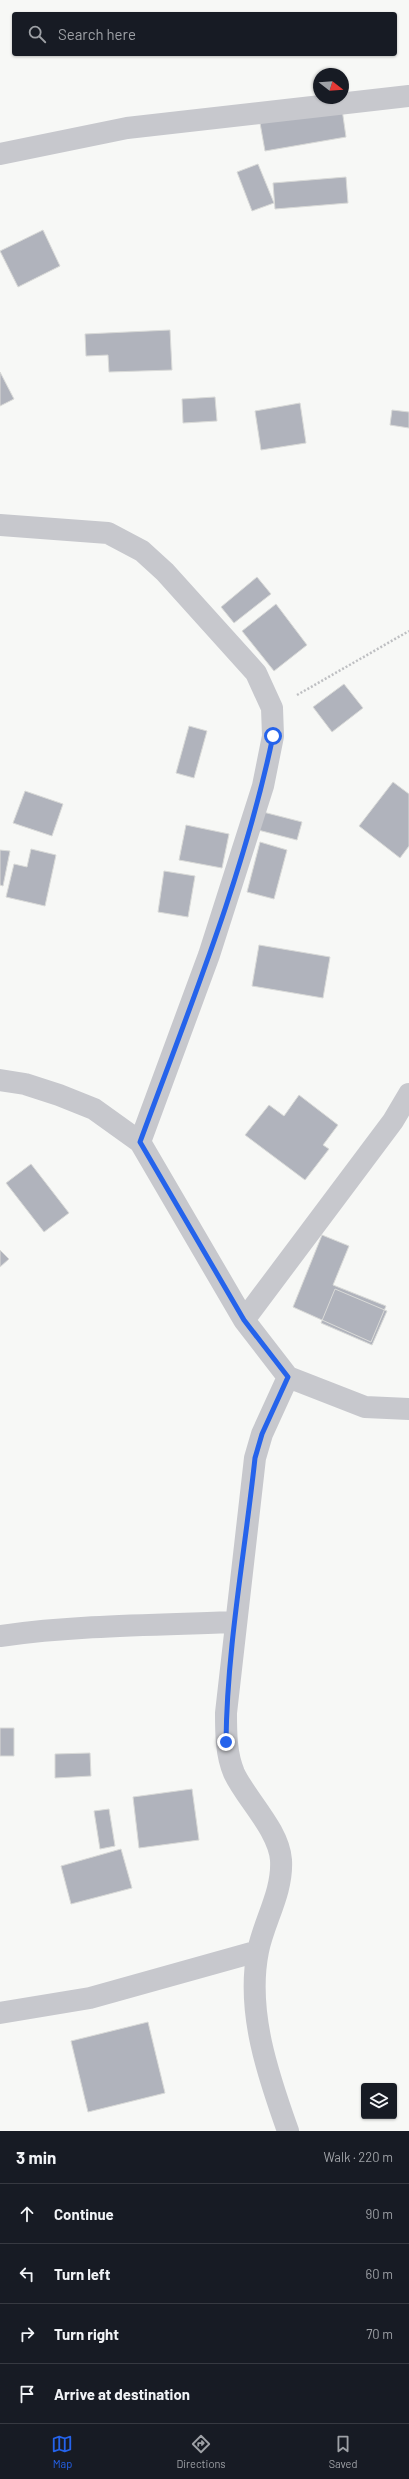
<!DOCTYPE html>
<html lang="en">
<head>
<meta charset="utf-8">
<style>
	body { margin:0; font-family:Barlow,sans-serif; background:#20242c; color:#f1f3f6 }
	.controls { position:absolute; right:12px; bottom:12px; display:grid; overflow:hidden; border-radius:4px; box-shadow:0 1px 3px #0004 }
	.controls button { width:36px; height:36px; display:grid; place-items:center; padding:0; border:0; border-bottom:1px solid #363941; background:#171b24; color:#f1f3f6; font:20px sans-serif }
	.compass { position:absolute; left:313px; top:68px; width:36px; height:36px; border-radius:50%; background:#171b24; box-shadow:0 1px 3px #0004; rotate:107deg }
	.stop { position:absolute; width:12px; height:12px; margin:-9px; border:3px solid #2563eb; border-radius:50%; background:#fff }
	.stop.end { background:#2563eb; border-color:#fff; box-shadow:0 1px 4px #0008 }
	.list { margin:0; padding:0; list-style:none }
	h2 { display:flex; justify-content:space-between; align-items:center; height:52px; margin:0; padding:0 16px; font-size:17px }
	h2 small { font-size:13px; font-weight:400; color:#9ea1a6 }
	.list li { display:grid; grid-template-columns:26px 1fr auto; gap:12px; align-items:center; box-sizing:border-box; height:60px; padding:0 16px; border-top:1px solid #363941 }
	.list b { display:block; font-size:15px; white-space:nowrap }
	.list em { font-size:13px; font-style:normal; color:#9ea1a6 }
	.icon { flex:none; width:22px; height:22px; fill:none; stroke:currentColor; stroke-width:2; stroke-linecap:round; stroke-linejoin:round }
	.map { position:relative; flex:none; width:409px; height:2131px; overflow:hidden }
	.search { position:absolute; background:#171b24; box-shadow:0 1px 3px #0004; left:12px; right:12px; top:12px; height:44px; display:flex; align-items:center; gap:10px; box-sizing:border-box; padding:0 14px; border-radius:4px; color:#9ea1a6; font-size:15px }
	.sheet { height:292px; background:#171b24 }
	nav { display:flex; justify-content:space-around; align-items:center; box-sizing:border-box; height:56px; border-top:1px solid #363941; background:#171b24; font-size:11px; color:#9ea1a6 }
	nav a { display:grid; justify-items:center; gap:2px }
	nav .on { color:#2563eb }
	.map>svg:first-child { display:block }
	.building { fill:#b0b3bc; stroke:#d9dad8 }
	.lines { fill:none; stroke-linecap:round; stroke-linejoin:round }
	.path { stroke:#bebfc2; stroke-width:2.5; stroke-dasharray:2 2; stroke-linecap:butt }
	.street { stroke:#c7c8cd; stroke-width:22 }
	.route { stroke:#2563eb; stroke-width:5 }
</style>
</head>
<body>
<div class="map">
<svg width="409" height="2131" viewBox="0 0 409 2131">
	<rect width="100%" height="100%" fill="#f7f8f6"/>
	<!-- building -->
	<path class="building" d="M342 109 346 137 265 151 260 123Z
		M258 164 274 203 252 211 237 172Z
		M346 177 348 203 275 209 273 183Z
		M43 230 60 266 18 287 0 251Z
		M170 330 172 370 109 372 108 355 86 356 85 334Z
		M0 372 14 399 0 406Z
		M215 397 217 421 183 423 182 399Z
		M300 403 306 443 261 450 255 411Z
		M392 410 409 412V428L390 425Z
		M257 577 271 594 234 623 221 607Z
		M276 604 307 645 274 671 242 631Z
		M344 684 363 708 332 732 313 707Z
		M189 726 207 731 194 778 176 773Z
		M393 782 409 794V846L400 858 359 826Z
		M25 791 63 804 52 836 13 823Z
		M263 812 302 822 297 840 258 830Z
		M186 825 229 834 222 868 179 860Z
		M260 842 287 850 274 899 247 892Z
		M31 849 56 855 45 906 6 897 14 864 27 867Z
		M0 850 10 851 3 886 0 885Z
		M164 871 195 876 188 917 158 912Z
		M259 945 330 957 323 998 252 986Z
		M299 1095 338 1125 323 1145 329 1149 305 1180 245 1135 269 1105 284 1116Z
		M31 1164 69 1213 44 1232 6 1183Z
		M322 1235 349 1246 333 1285 386 1306 371 1342 293 1307Z
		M0 1250 9 1259 0 1267Z
		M335 1289 387 1311 372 1345 321 1323Z
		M0 1728H14V1756H0Z
		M90 1753 91 1776 55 1778V1754Z
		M192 1789 199 1840 139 1848 133 1797Z
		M109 1809 115 1846 100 1849 94 1811Z
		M121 1849 132 1888 71 1904 61 1866Z
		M148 2022 165 2093 88 2112 71 2041Z"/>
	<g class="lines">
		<!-- path -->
		<path class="path" d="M297 695 409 631"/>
		<!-- street -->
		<path class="street" d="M0 154 127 128 409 96
			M0 525 108 533 142 551 165 572 256 673 272 708 273 736 263 786 209 955 140 1142
			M0 1080 25 1084 59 1095 94 1109 140 1142 244 1320 288 1377 365 1407 409 1409
			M244 1320 393 1121 409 1094
			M288 1377 262 1434 255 1458 226 1713C226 1733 226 1754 234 1773 246 1799 279 1830 281 1860 283 1892 264 1921 258 1951 246 2011 268 2075 288 2131
			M0 1636C78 1625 157 1625 235 1622
			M0 2013 90 1998 258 1951"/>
	</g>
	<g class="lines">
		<!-- route -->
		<path class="route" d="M226 1742C227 1647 245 1552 255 1458L262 1434 288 1377 244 1320 140 1142C189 1009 244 875 273 736"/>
	</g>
</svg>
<div class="controls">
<button><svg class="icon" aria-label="layers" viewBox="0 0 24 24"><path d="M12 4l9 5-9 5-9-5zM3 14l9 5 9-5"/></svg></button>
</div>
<svg class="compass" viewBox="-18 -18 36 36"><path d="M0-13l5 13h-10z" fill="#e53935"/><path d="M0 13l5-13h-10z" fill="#9ea1a6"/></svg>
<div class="stop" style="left:273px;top:736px"></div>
<div class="stop end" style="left:226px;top:1742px"></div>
<div class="search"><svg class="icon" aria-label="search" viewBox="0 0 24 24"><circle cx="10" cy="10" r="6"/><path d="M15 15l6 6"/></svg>Search here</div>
</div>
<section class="sheet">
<h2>3 min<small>Walk · 220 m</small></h2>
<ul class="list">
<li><svg class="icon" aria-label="ahead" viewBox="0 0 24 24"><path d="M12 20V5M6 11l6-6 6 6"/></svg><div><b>Continue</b></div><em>90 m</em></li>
<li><svg class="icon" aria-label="left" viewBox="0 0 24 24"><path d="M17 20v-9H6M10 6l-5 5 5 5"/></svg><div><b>Turn left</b></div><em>60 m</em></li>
<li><svg class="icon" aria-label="right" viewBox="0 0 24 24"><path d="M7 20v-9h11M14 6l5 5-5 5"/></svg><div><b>Turn right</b></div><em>70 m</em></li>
<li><svg class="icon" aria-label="arrive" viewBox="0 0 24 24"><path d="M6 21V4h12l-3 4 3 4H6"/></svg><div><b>Arrive at destination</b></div></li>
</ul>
</section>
<nav>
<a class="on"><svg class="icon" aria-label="map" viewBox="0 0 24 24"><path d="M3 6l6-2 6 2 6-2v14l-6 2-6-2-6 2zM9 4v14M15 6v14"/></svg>Map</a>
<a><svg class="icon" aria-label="directions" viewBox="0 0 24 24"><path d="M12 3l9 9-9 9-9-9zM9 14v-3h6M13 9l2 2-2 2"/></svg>Directions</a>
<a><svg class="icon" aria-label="saved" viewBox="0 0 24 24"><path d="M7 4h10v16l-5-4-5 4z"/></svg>Saved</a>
</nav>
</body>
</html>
